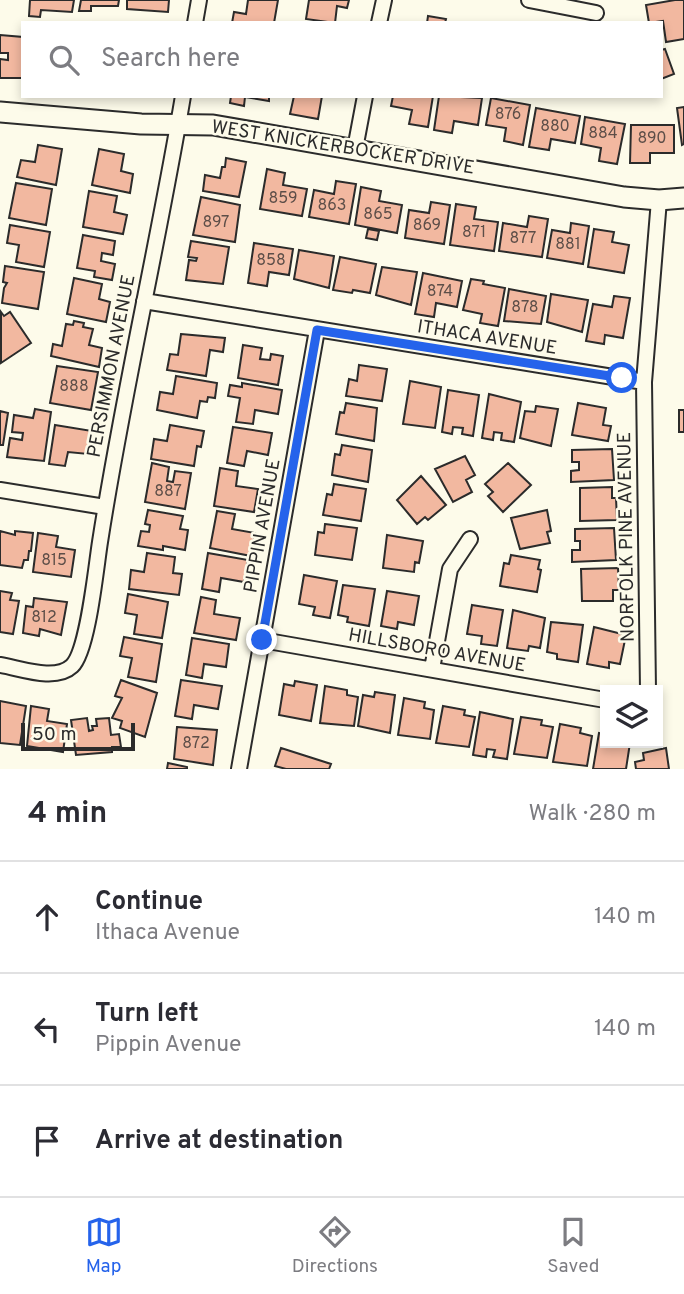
<!DOCTYPE html>
<html lang="en">
<head>
<meta charset="utf-8">
<style>
	body { margin:0; font-family:Overpass,sans-serif; background:#f2f2f3; color:#2b2b33 }
	.controls { position:absolute; right:21px; bottom:21px; display:grid; overflow:hidden; border-radius:0px; box-shadow:0 4px 10px #0003 }
	.controls button { width:63px; height:63px; display:grid; place-items:center; padding:0; border:0; border-bottom:2px solid #e1e1e2; background:#fff; color:#2b2b33; font:35px sans-serif }
	.scale { position:absolute; left:21px; bottom:18px; width:114px; box-sizing:border-box; padding-left:7px; border:4px solid #2b2b2b; border-top:0; font-size:19px; line-height:24px; white-space:nowrap; color:#2b2b2b; -webkit-text-stroke:5px #fdfbea; paint-order:stroke }
	.stop { position:absolute; width:21px; height:21px; margin:-16px; border:5px solid #2563eb; border-radius:50%; background:#fff }
	.stop.end { background:#2563eb; border-color:#fff; box-shadow:0 2px 7px #0008 }
	.list { margin:0; padding:0; list-style:none }
	h2 { display:flex; justify-content:space-between; align-items:center; height:91px; margin:0; padding:0 28px; font-size:30px }
	h2 small { font-size:23px; font-weight:400; color:#7c7c81 }
	.list li { display:grid; grid-template-columns:46px 1fr auto; gap:21px; align-items:center; box-sizing:border-box; height:112px; padding:0 28px; border-top:2px solid #e1e1e2 }
	.list b { display:block; font-size:26px; white-space:nowrap }
	.list p { margin:0; font-size:23px; white-space:nowrap; color:#7c7c81 }
	.list em { font-size:23px; font-style:normal; color:#7c7c81 }
	.icon { flex:none; width:38px; height:38px; fill:none; stroke:currentColor; stroke-width:2; stroke-linecap:round; stroke-linejoin:round }
	.map { position:relative; flex:none; width:684px; height:769px; overflow:hidden }
	.search { position:absolute; background:#fff; box-shadow:0 4px 10px #0003; left:21px; right:21px; top:21px; height:77px; display:flex; align-items:center; gap:18px; box-sizing:border-box; padding:0 24px; border-radius:0px; color:#7c7c81; font-size:26px }
	.sheet { height:427px; background:#fff }
	nav { display:flex; justify-content:space-around; align-items:center; box-sizing:border-box; height:98px; border-top:2px solid #e1e1e2; background:#fff; font-size:19px; color:#7c7c81 }
	nav a { display:grid; justify-items:center; gap:4px }
	nav .on { color:#2563eb }
	.map>svg:first-child { display:block }
	.building { fill:#f2b8a0; stroke:#2b2b2b; stroke-width:2 }
	.lines { fill:none; stroke-linecap:round; stroke-linejoin:round }
	.street-casing { stroke:#2b2b2b; stroke-width:18 }
	.secondary-casing { stroke:#2b2b2b; stroke-width:23 }
	.street { stroke:#fdfbea; stroke-width:14 }
	.secondary { stroke:#fdfbea; stroke-width:19 }
	.route { stroke:#2563eb; stroke-width:9 }
	.labels { text-anchor:middle; dominant-baseline:central; stroke-width:5; stroke-linejoin:round; paint-order:stroke }
	.number-label { font-size:16px; fill:#5d4e48 }
	.street-label { font-size:19px; fill:#2b2b2b; stroke:#fdfbea }
</style>
</head>
<body>
<div class="map">
<svg width="684" height="769" viewBox="0 0 684 769">
	<rect width="100%" height="100%" fill="#fdfbea"/>
	<!-- building -->
	<path class="building" d="M30 0H74L72 12 41 10 40 17 29 16Z
		M119 0 118 6H91V11H79L81 0Z
		M127 0H169L168 12 127 9Z
		M248 0H278L274 23H232L234 12 246 14Z
		M309 0H349L347 8 337 6 335 23 306 19Z
		M675 0H684V39L666 42 663 21 649 23 646 5Z
		M428 16 446 19 445 23H427Z
		M0 35 23 37V78H0V59L8 60V53H0Z
		M665 49 674 74 661 79V50Z
		M231 96H269V101L245 97 244 106 230 103Z
		M294 96H322L318 119 290 114Z
		M393 96H433L428 127 409 124 412 110 391 106Z
		M439 96 482 98 478 125 454 121 452 133 434 130Z
		M491 98 530 105 523 145 504 141 506 128 486 125Z
		M684 107V144L682 145 677 108Z
		M536 108 580 116 575 143 551 139 549 150 529 147Z
		M585 117 625 124 617 164 599 161 601 148 581 144Z
		M631 125H674V153H650V163H630Z
		M38 145 62 149 56 185 17 177 21 160 35 162Z
		M99 149 124 154 121 171 133 174 130 193 92 185Z
		M226 158 246 162 239 197 203 191 205 175 220 178 222 167H225Z
		M267 169 285 173 283 185 307 189 302 216 260 209Z
		M336 181 356 184 349 224 309 217 314 190 334 194Z
		M16 183 52 189 46 225 9 218Z
		M361 187 381 191 379 201 402 205 397 233 355 225Z
		M89 191 117 196 114 212 127 215 123 234 83 227Z
		M201 197 240 205 235 242 193 235Z
		M431 202 450 205 444 244 405 238 409 210 429 213Z
		M456 204 476 207 474 219 498 222 494 251 450 245Z
		M529 216 548 219 542 257 499 251 503 223 527 227Z
		M571 223 589 226 583 264 547 258 552 230 570 233Z
		M10 225 50 232 44 267 16 262 19 245 7 243Z
		M368 229 379 231 377 240 366 238Z
		M594 229 614 232 612 242 629 245 624 273 588 267Z
		M83 235 115 241 113 255 102 253 101 261 115 264 112 280 94 277 95 271 77 268Z
		M191 241 229 247 223 284 186 280 189 260 196 261 197 258 188 257Z
		M254 243 293 249 289 275 269 272 267 286 248 283Z
		M299 250 334 256 329 288 294 279Z
		M340 257 376 264 370 293 353 290 352 293 333 290Z
		M5 266 44 272 38 309 2 303 4 288 7 283 3 282Z
		M382 267 417 272 411 305 376 295Z
		M423 273 462 281 457 307 436 303 434 317 415 314Z
		M74 278 102 284 99 299 110 302 106 322 67 314Z
		M471 279 484 281 483 284 505 288 498 326 480 323 482 314 463 310Z
		M509 289 546 296 541 324 504 321Z
		M551 294 588 300 582 332 547 322Z
		M614 296 630 298 623 338 605 335 604 344 586 341 593 304 612 307Z
		M1 312 4 316 10 312 31 343 1 363Z
		M74 321 84 323 83 327 93 329 89 345 102 348 99 367 51 356 53 344 62 346 66 324 73 325Z
		M181 334 225 338 223 352 210 350 206 376 167 370 170 354 178 355Z
		M243 345 262 348 260 359 270 360 271 354 283 356 278 385 238 378Z
		M359 365 387 369 382 401 346 396 349 379 357 381Z
		M57 366 98 372 91 410 50 403Z
		M176 376 217 383 215 398 208 397 207 402 200 401 197 418 157 410 160 392 173 394Z
		M410 381 441 387 435 428 403 424Z
		M242 383 282 390 278 414 255 410 253 424 236 422 240 398 228 396 230 385 242 387Z
		M448 390 479 395 473 436 462 434 463 428 453 427 452 434 442 432Z
		M489 394 521 402 514 442 501 440 502 433 494 432 493 440 482 438Z
		M346 403 377 408 374 441 336 434 340 412 344 413Z
		M578 403 606 408 603 425 611 426 608 441 572 435Z
		M536 406 558 409 551 446 520 438 525 411 535 412Z
		M35 409 51 412 44 461 7 457 10 438 22 440 23 433 12 432 14 415 33 418Z
		M679 410H684V432H679Z
		M0 411 8 413 3 445H0Z
		M55 425 92 431 88 454 68 452 65 466 49 464Z
		M170 425 204 431 201 447 197 446 194 466 151 459 154 439 167 441Z
		M233 427 272 433 268 455 247 451 244 466 227 463Z
		M342 445 372 450 368 482 332 475 335 454 340 455Z
		M612 449 614 480 571 482V471L579 470V462H572V450Z
		M465 456 475 475 466 480 472 492 453 502 435 469Z
		M152 463 169 467 167 481 173 482 175 471 191 473 185 509 145 502Z
		M508 463 531 485 503 512 488 496 493 492 485 484Z
		M220 468 238 471 236 486 258 489 254 512 214 506Z
		M421 476 446 505 428 520 425 517 417 524 397 500Z
		M334 484 366 489 361 521 323 515 327 494 332 495Z
		M612 487V498H616L617 520 580 521V488Z
		M148 510 183 516 180 529 188 530 185 550 163 546V550L138 546 141 531 149 532 150 525 145 524Z
		M547 510 551 531 547 532 550 543 520 549 511 518Z
		M217 511 235 514 232 529 255 533 251 556 210 548Z
		M325 524 357 528 352 560 315 555 318 532 324 533Z
		M614 528 616 560 572 562V550H580V541H575V529Z
		M0 531 15 535V531L33 533 31 551H29L28 560H24L22 568 0 565Z
		M38 533 58 536 56 547 75 550 71 577 33 572Z
		M387 535 423 541 419 563 415 562 414 572 383 568Z
		M147 553 175 557 173 573 182 574 179 595 129 589 131 570 144 572Z
		M208 553 248 560 244 582 221 578 219 592 202 589Z
		M511 555 540 560 538 569 541 570 537 592 500 586 504 563 509 564Z
		M618 568 619 590H613V601H582L581 569Z
		M304 575 337 581 330 618 313 615 315 607 299 604Z
		M343 585 375 589 369 626 347 622 348 617 338 615Z
		M0 591 12 593 10 600 19 601 13 634 0 632Z
		M387 591 419 596 414 625 398 622 397 629 381 626Z
		M128 594 168 602 162 638 134 634 137 615 125 613Z
		M201 597 216 600 214 614 240 618 236 640 194 633Z
		M34 598 67 602 61 635 40 629 39 636 23 633 26 606 33 607Z
		M472 605 503 610 497 646 481 644 482 636 467 634Z
		M513 610 545 618 540 648 529 646 528 651 507 648Z
		M551 622 583 625 578 662 557 659V654L547 652Z
		M594 627 626 635 620 664 609 662V668L587 664Z
		M124 637 162 644 156 682 128 677 132 658 120 656Z
		M192 638 229 644 226 667 204 664 202 678 186 675Z
		M121 680 157 693 145 737 120 728 122 721 112 718 122 698 115 696Z
		M181 680 222 686 218 709 194 705 192 719 175 716Z
		M295 681 317 685 311 721 279 715 284 684 294 686Z
		M325 686 347 690V695L358 697 354 726 320 723Z
		M375 692 395 695 390 733 358 726 363 695 374 697Z
		M404 698 425 702 424 708 434 710 430 739 398 735Z
		M0 701 26 706 20 745 0 743Z
		M31 706 49 709 47 721 67 724 63 752 27 746Z
		M443 706 465 710 464 715 475 717 469 747 436 743Z
		M480 712 513 719 507 759 493 757 495 750 487 749 486 757 473 755Z
		M521 717 542 720 541 725 553 727 547 758 514 754Z
		M87 718 89 731 93 730 92 726H97L96 719 109 718 111 735 119 734 121 747H112V752L76 755 71 720Z
		M560 724 581 728 580 733 592 736 587 766 553 762Z
		M177 727 217 730 213 765 174 759Z
		M599 733 605 734V743H630L626 769H593Z
		M281 748 331 764 329 769H286L275 766Z
		M666 748 669 769H636L635 762 644 760 643 753Z
		M168 763 187 767V769H167Z"/>
	<g class="lines">
		<defs>
			<path id="street" d="M529 0 596 13
				M195 23 199 0
				M379 23 384 0
				M355 149 365 96
				M144 301 644 382 659 200
				M644 382 648 690
				M0 490 105 507
				M262 640 605 700
				M0 665C20 668 55 682 72 666 88 651 96 567 100 542 123 393 158 245 183 96
				M432 669 450 569 470 539
				M239 769 317 330"/>
			<path id="secondary" d="M0 112 141 124 213 125 624 197 659 200 684 198"/>
		</defs>
		<!-- street casing -->
		<use href="#street" class="street-casing"/>
		<!-- secondary casing -->
		<use href="#secondary" class="secondary-casing"/>
		<!-- street -->
		<use href="#street" class="street"/>
		<!-- secondary -->
		<use href="#secondary" class="secondary"/>
	</g>
	<g class="lines">
		<!-- route -->
		<path class="route" d="M262 640 317 330 622 378"/>
	</g>
	<g class="labels">
		<!-- number labels -->
		<g class="number-label">
			<text x="508" y="115">876</text>
			<text x="555" y="127">880</text>
			<text x="603" y="134">884</text>
			<text x="652" y="139">890</text>
			<text x="283" y="199">859</text>
			<text x="332" y="206">863</text>
			<text x="378" y="215">865</text>
			<text x="216" y="223">897</text>
			<text x="427" y="226">869</text>
			<text x="474" y="233">871</text>
			<text x="523" y="239">877</text>
			<text x="568" y="245">881</text>
			<text x="271" y="261">858</text>
			<text x="440" y="292">874</text>
			<text x="525" y="308">878</text>
			<text x="74" y="387">888</text>
			<text x="168" y="492">887</text>
			<text x="54" y="561">815</text>
			<text x="44" y="618">812</text>
			<text x="196" y="744">872</text>
		</g>
		<!-- street labels -->
		<g class="street-label">
			<text transform="translate(343 148) rotate(9)">WEST KNICKERBOCKER DRIVE</text>
			<text transform="translate(487 338) rotate(9)">ITHACA AVENUE</text>
			<text transform="translate(112 366) rotate(-79)">PERSIMMON AVENUE</text>
			<text transform="translate(263 526) rotate(-80)">PIPPIN AVENUE</text>
			<text transform="translate(627 537) rotate(-91)">NORFOLK PINE AVENUE</text>
			<text transform="translate(437 651) rotate(10)">HILLSBORO AVENUE</text>
		</g>
	</g>
</svg>
<div class="controls">
<button><svg class="icon" aria-label="layers" viewBox="0 0 24 24"><path d="M12 4l9 5-9 5-9-5zM3 14l9 5 9-5"/></svg></button>
</div>
<div class="scale">50 m</div>
<div class="stop" style="left:622px;top:378px"></div>
<div class="stop end" style="left:262px;top:640px"></div>
<div class="search"><svg class="icon" aria-label="search" viewBox="0 0 24 24"><circle cx="10" cy="10" r="6"/><path d="M15 15l6 6"/></svg>Search here</div>
</div>
<section class="sheet">
<h2>4 min<small>Walk · 280 m</small></h2>
<ul class="list">
<li><svg class="icon" aria-label="ahead" viewBox="0 0 24 24"><path d="M12 20V5M6 11l6-6 6 6"/></svg><div><b>Continue</b><p>Ithaca Avenue</p></div><em>140 m</em></li>
<li><svg class="icon" aria-label="left" viewBox="0 0 24 24"><path d="M17 20v-9H6M10 6l-5 5 5 5"/></svg><div><b>Turn left</b><p>Pippin Avenue</p></div><em>140 m</em></li>
<li><svg class="icon" aria-label="arrive" viewBox="0 0 24 24"><path d="M6 21V4h12l-3 4 3 4H6"/></svg><div><b>Arrive at destination</b></div></li>
</ul>
</section>
<nav>
<a class="on"><svg class="icon" aria-label="map" viewBox="0 0 24 24"><path d="M3 6l6-2 6 2 6-2v14l-6 2-6-2-6 2zM9 4v14M15 6v14"/></svg>Map</a>
<a><svg class="icon" aria-label="directions" viewBox="0 0 24 24"><path d="M12 3l9 9-9 9-9-9zM9 14v-3h6M13 9l2 2-2 2"/></svg>Directions</a>
<a><svg class="icon" aria-label="saved" viewBox="0 0 24 24"><path d="M7 4h10v16l-5-4-5 4z"/></svg>Saved</a>
</nav>
</body>
</html>
